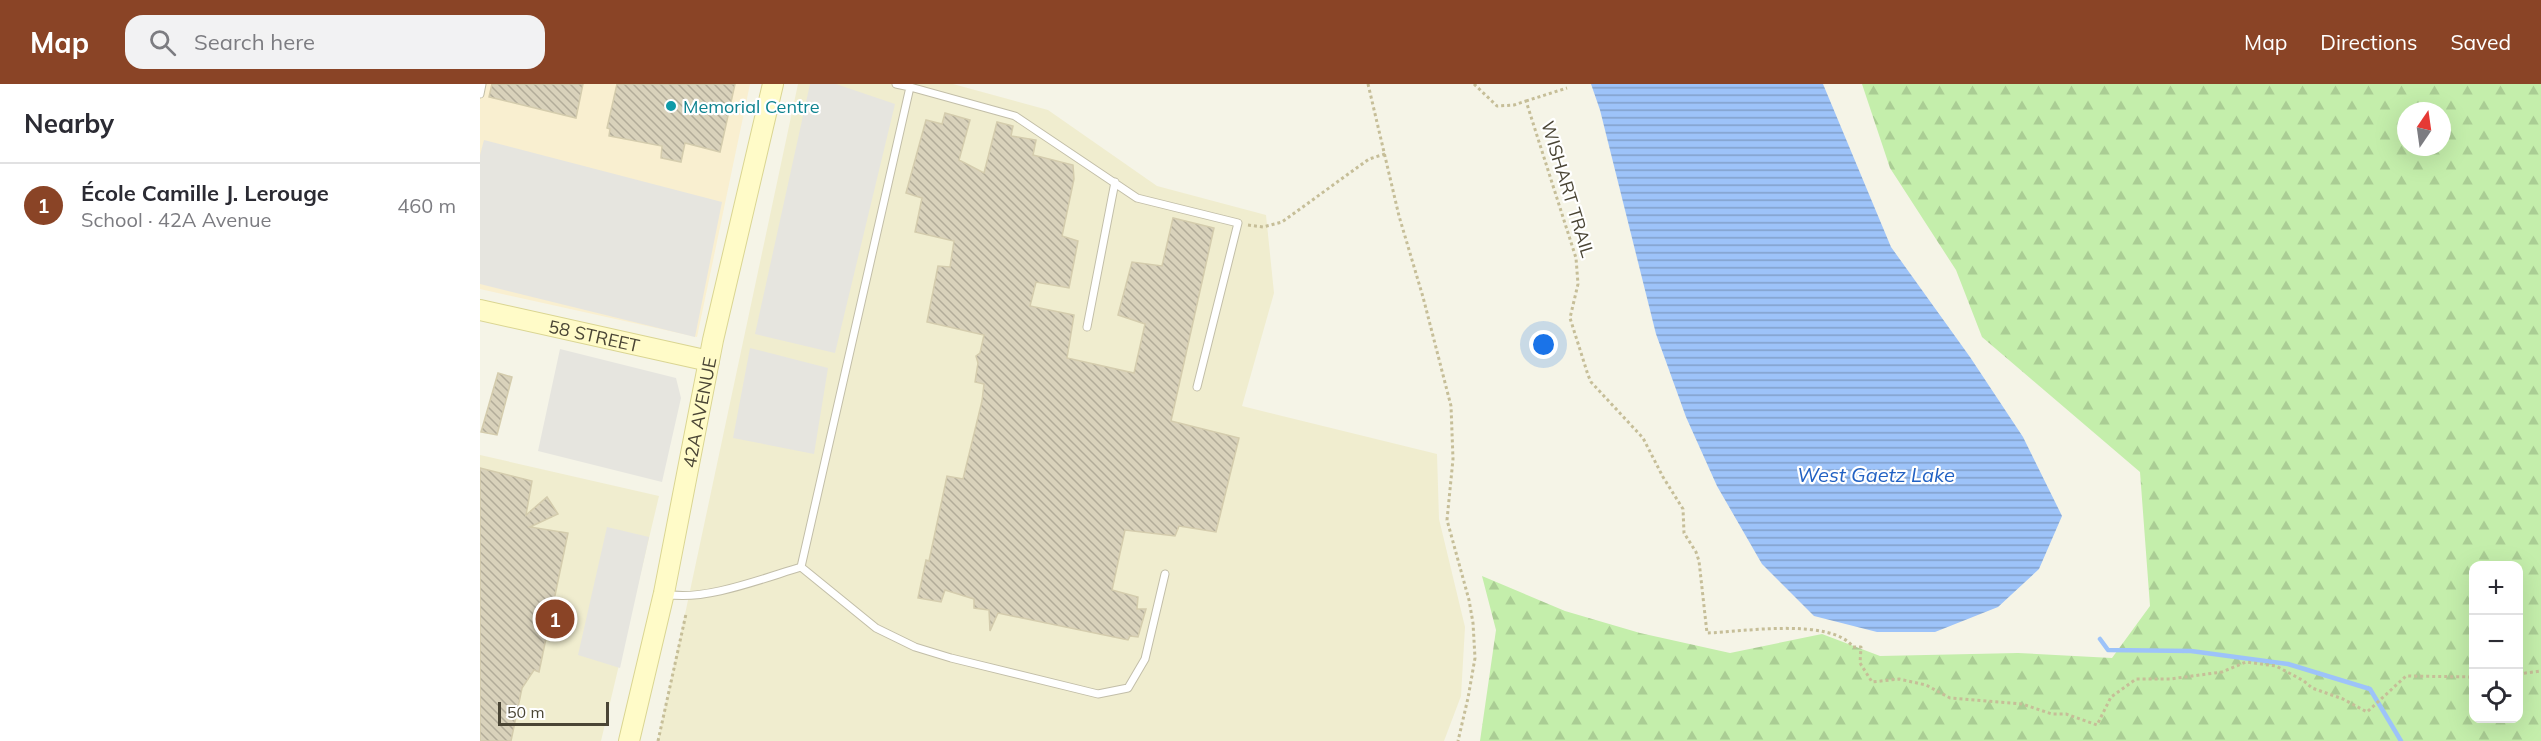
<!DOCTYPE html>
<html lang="en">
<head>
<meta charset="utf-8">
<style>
	body { margin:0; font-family:Mulish,sans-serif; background:#f2f2f3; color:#2b2b33 }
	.controls { position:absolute; right:18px; bottom:18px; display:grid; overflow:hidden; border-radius:12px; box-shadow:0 6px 24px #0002 }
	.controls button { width:54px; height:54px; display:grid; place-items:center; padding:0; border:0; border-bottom:2px solid #e1e1e2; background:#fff; color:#2b2b33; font:30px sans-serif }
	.compass { position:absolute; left:1917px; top:18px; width:54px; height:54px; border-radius:50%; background:#fff; box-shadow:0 6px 24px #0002; rotate:13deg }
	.scale { position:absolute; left:18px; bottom:15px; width:111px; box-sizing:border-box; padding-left:6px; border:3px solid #4a4535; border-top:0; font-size:16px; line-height:21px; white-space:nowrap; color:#4a4535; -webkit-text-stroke:4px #fff; paint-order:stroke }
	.you { position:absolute; left:1064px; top:261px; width:21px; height:21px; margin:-15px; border:4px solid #fff; border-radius:50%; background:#1a73e8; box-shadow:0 0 0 9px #1a73e833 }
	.badge { display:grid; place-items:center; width:39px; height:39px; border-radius:50%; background:#8a4426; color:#fff; font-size:20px; font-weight:700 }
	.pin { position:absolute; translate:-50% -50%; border:3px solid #fff; box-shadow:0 2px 6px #0006 }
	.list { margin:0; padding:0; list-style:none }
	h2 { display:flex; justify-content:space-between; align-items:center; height:78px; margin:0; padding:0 24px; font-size:26px }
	h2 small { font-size:20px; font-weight:400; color:#7c7c81 }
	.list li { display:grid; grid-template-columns:39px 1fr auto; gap:18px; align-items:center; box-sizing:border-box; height:84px; padding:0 24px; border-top:2px solid #e1e1e2 }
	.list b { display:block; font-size:22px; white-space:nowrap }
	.list p { margin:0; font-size:20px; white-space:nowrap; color:#7c7c81 }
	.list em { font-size:20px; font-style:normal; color:#7c7c81 }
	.icon { flex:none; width:33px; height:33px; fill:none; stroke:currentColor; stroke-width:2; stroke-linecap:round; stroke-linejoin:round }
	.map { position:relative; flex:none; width:2061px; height:657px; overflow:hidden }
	header { display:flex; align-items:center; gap:36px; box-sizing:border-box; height:84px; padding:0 30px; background:#8a4426; color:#fff }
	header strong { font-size:28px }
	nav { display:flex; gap:33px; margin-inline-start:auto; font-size:21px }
	.search { width:420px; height:54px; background:#f2f2f3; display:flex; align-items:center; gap:15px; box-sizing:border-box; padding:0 21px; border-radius:18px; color:#7c7c81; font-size:22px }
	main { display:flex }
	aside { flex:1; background:#fff }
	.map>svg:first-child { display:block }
	.commercial { fill:#f9efd0 }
	.education { fill:#f0edcf }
	.forest { fill:url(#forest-firs); fill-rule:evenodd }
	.parking { fill:#e6e5df }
	.water { fill:url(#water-rules) }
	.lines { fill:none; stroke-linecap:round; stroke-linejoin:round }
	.stream { stroke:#9dc3f9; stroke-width:4.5 }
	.building { fill:url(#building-back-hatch); stroke:#d4ccad; stroke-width:1.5 }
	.lane-casing { stroke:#c2bea8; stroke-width:9 }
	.secondary-casing { stroke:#dad592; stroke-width:22 }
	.path { stroke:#c6be98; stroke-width:3; stroke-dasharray:3 3; stroke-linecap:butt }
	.lane { stroke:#fff; stroke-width:7 }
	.secondary { stroke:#fffbc8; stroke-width:20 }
	.culture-dot { fill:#0f9aa8; stroke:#fff; stroke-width:2 }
	.labels { text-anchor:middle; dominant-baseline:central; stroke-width:4.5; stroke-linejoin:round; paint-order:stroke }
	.culture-label { font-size:18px; fill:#0d838f; stroke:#fff; text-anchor:start }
	.street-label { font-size:18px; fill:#4a4535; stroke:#fff }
	.water-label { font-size:20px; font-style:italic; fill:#2161c3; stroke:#fff }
</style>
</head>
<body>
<header>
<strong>Map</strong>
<div class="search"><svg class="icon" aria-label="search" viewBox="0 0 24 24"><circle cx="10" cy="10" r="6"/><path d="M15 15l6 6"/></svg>Search here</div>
<nav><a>Map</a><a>Directions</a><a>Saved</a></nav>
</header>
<main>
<aside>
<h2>Nearby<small></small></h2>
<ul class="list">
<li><span class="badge">1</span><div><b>École Camille J. Lerouge</b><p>School · 42A Avenue</p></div><em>460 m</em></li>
</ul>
</aside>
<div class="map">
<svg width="2061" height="657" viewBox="0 0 2061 657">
	<defs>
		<pattern id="forest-firs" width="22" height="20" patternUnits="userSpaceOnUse" patternTransform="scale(1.5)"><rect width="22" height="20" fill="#c4eeab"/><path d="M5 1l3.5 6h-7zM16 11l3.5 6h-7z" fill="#aacd94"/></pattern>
		<pattern id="water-rules" width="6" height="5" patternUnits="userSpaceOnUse" patternTransform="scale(1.5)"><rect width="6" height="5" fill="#9dc3f9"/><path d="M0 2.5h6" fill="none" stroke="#82a0ca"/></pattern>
		<pattern id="building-back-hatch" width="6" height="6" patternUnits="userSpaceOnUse" patternTransform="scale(1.5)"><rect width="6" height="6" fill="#d9d2bb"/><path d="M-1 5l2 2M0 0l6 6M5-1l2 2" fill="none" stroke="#b2ac99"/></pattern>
	</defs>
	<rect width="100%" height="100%" fill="#f5f4e7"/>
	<!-- commercial -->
	<path class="commercial" d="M0 0H270L217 253 0 205Z"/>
	<!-- education -->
	<path class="education" d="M318 0H473L568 26 677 102 786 131 794 209 762 322 957 370 959 435 985 543 981 612 964 657H178Z
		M0 371 179 412 121 657H0Z"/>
	<!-- forest -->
	<path class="forest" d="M1382 0H2061V657H1000L1016 546 1002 492 1085 527 1160 549 1250 569 1342 550 1400 572 1538 569 1632 574 1670 522 1660 388 1502 253 1476 186 1410 84ZM1926 27H1962V63H1926ZM1994 482H2038V634H1994Z"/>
	<!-- parking -->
	<path class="parking" d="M330 0H356L415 20 355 269 275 250Z
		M4 56 242 118 215 253 0 200V71Z
		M270 264 348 284 334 370 253 354Z
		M80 265 196 294 201 314 182 398 58 367Z
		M127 443 169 453 140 584 98 571Z"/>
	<!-- water -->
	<path class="water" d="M1111 0H1343L1411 163 1490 273 1543 353 1582 432 1559 485 1518 523 1455 548H1397L1334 532 1282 480 1237 402 1206 333 1176 250 1120 26Z"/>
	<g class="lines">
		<!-- stream -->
		<path class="stream" d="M1620 555 1628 566 1711 567 1808 580 1890 605 1921 657"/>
	</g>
	<!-- building -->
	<path class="building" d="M12 0H103L96 34 9 13Z
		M137 0H255L240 68 205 59 201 78 181 74 182 62 129 52 130 45 127 44Z
		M465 29 490 36 479 76 504 89 517 38 533 42 531 52 556 56 553 71 593 81 594 95 582 152 598 157 589 204 556 198 550 222 594 231 587 274 654 289 665 240 638 231 652 178 682 182 693 134 734 144 691 337 759 354 736 448 699 442 695 452 645 446 632 506 658 513 657 525H666L658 553 650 552 648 556 518 529 510 547 509 526 494 524V515L465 506 461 518 438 514 446 476 449 477 467 392 483 395 502 317 504 300 495 298 498 279 496 272 500 269 504 251 447 238 458 182 470 183 474 157 435 148 442 114 426 109 446 36 462 40Z
		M18 289 32 293 17 351 1 348Z
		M0 384 52 397 46 431 67 413 78 430 50 443 88 449 59 588 54 586 42 604 31 657H0Z"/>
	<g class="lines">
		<defs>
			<path id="lane" d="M430 3 535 32 657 114 758 139 717 303
				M0 10 2 0
				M607 243 635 98
				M321 483 396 544 435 563 471 574 618 610 648 604 665 575 685 490
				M186 510C223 518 284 494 321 483L430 3 416 0"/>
			<g id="secondary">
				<path id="s1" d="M0 226 229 277"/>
				<path id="s2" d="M149 657 184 509 233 256 293 0"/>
			</g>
		</defs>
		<!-- lane casing -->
		<use href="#lane" class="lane-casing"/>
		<!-- secondary casing -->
		<use href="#secondary" class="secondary-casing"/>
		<!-- path -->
		<path class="path" d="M888 0 919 132 943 213 971 322 973 375 967 436 989 516 993 539 995 574 988 614 978 657
			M994 0 1017 22 1034 21 1046 17 1096 174 1098 200 1090 234 1108 291 1111 298 1163 354 1183 393 1203 425 1204 449 1216 468 1219 477 1227 549C1261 548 1351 533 1373 563H1381L1380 579 1392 598 1419 595 1446 601 1470 614 1542 620 1572 630H1586L1617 641 1631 613 1656 595H1690L1742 588 1766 578 1796 582 1824 597 1832 604 1863 615 1887 628 1926 592 1994 593
			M1046 17 1087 4
			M768 141 783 143 802 138 889 75 905 70
			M2038 590 2061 587
			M178 657 206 530"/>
		<!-- lane -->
		<use href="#lane" class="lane"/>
		<!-- secondary -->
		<use href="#secondary" class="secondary"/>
	</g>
	<!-- markers -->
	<circle class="culture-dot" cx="191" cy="22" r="6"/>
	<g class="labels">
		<!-- culture labels -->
		<g class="culture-label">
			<text x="203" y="22">Memorial Centre</text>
		</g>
		<!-- street labels -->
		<g class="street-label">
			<text transform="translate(1088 105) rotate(73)">WISHART TRAIL</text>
			<text stroke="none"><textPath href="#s1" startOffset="117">58 STREET</textPath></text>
			<text stroke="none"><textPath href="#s2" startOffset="336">42A AVENUE</textPath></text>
		</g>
		<!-- water labels -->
		<g class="water-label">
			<text x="1396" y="390">West Gaetz Lake</text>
		</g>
	</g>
</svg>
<div class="controls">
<button>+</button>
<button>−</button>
<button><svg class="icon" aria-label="locate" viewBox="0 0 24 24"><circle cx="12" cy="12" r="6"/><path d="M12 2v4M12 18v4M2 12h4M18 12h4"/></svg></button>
</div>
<svg class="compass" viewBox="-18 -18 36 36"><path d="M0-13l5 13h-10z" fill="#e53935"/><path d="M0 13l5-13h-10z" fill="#7c7c81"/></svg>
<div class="scale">50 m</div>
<div class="you"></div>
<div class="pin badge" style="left:75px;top:535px">1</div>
</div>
</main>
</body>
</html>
